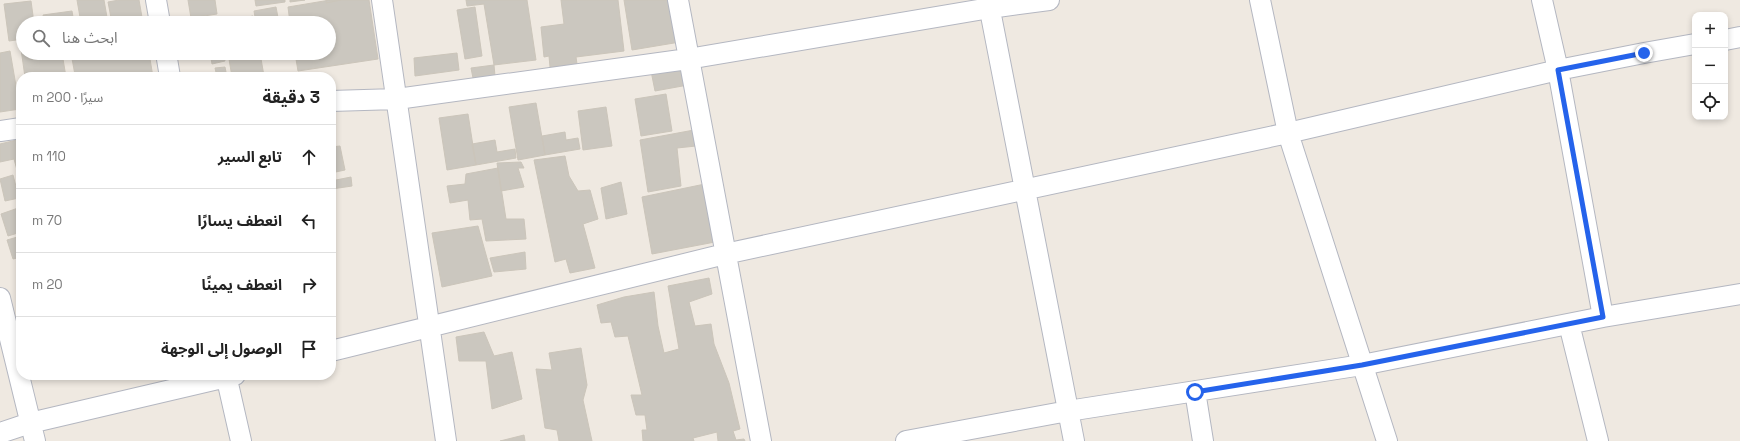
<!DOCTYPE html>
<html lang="ar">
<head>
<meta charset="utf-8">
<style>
	body { margin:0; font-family:"Space Grotesk","Noto Sans Arabic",sans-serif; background:#f2f2f2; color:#222; direction:rtl }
	.controls { position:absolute; right:12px; top:12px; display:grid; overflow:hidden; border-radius:8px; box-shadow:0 2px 6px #0003 }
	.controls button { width:36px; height:36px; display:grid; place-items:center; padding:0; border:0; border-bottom:1px solid #e0e0e0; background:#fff; color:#222; font:20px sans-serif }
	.stop { position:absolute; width:12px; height:12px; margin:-9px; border:3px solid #2563eb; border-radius:50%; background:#fff }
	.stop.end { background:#2563eb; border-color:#fff; box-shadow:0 1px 4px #0008 }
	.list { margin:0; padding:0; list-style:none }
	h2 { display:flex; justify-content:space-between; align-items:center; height:52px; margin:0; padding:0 16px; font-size:17px }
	h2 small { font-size:13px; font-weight:400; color:#767676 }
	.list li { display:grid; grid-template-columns:26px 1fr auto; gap:12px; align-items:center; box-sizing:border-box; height:64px; padding:0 16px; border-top:1px solid #e0e0e0 }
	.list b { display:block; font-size:15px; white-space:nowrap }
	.list em { font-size:13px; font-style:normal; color:#767676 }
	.icon { flex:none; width:22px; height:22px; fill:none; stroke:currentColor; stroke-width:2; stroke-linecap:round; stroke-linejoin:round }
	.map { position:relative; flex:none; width:1740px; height:441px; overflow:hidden; direction:ltr }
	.search { position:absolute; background:#fff; box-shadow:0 2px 6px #0003; left:16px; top:16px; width:320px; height:44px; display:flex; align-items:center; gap:10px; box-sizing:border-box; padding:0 14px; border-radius:22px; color:#767676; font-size:15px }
	.panel { position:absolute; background:#fff; box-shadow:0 2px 6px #0003; left:16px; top:72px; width:320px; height:308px; border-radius:16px; direction:rtl }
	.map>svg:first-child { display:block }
	.building { fill:#cbc7bf; stroke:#cbc5ba }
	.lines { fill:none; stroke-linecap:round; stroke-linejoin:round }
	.street-casing { stroke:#b4b7c1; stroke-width:22 }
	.street { stroke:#fff; stroke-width:20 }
	.route { stroke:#2563eb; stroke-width:5 }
</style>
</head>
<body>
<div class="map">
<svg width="1740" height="441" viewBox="0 0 1740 441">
	<rect width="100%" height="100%" fill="#efe9e1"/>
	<!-- building -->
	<path class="building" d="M77 0H104L108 23H81Z
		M119 0H139L143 23H112L108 2Z
		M188 0H215L217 14 191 18Z
		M255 0H285V2L256 6Z
		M290 0H305L290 2Z
		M326 0H341L326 3Z
		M330 0H369L378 59 298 71 295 53H329V23H290L288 7Z
		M466 0H527L536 60 494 65 484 4 467 6Z
		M561 0H618L624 51 576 57 577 64 550 67 549 56 544 57 541 27 564 24Z
		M624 0H673L680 42 632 50Z
		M31 1 34 23H23V39L9 41 4 4Z
		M276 7 279 23H256L254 11Z
		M475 7 482 56 465 59 457 10Z
		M72 11 74 23H45L43 15Z
		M253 16 254 23H222V22Z
		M23 48V53H62L66 77H25L21 49Z
		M10 51 20 109 0 112V53Z
		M71 53H149L153 77H85L84 73 75 75Z
		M210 53H223L225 61 212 64Z
		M228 53H260L264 76 232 77Z
		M261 53H285V54L262 58Z
		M457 53 459 70 415 76 414 58Z
		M494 65 495 76 473 78 471 68Z
		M684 65 688 85 655 91 651 71Z
		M225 67 227 77H217L215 68Z
		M666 94 672 131 641 136 635 99Z
		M536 103 545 155 518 160 509 107Z
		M606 107 612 146 583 150 578 111Z
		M468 114 476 165 447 170 439 118Z
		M694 130 696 146 677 148 681 186 648 192 640 140Z
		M565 132 566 140 578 138 580 149 545 155 542 136Z
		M21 139V169L17 170 14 159 0 162V144Z
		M495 140 497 152 515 149 516 158 476 165 472 144Z
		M340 146 345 170 331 173V147Z
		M565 156 569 176 578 191 590 190 598 219 583 224 595 268 570 273 566 259 555 262 534 160Z
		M521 162 524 168H518L524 187 501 191 497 163Z
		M498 168 506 219H524L526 239 486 241 482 219 470 220 468 200 450 203 447 186 465 184 466 174Z
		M18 171H21V192Z
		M13 175 19 198 5 201 0 179Z
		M351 177 352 186 332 189 334 199 331 200V181Z
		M621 182 627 214 606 219 601 188Z
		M705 184 715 242 652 254 642 197Z
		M21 207V232L8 236 1 214Z
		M478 226 492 276 442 287 432 233Z
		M21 236V257L13 259 7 240Z
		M525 252 526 269 494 272 490 258Z
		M709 278 712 294 689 302 695 326 711 324 714 344 729 383 740 429 733 431 736 440 744 439 745 441H718L717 432 693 438 694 441H643L642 430H647L645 415H636L631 395H642L628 336 615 337 611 322 601 323 597 305 624 297 654 292 658 326 664 353 679 349 668 286Z
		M484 332 494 356 512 352 522 399 492 409 486 361H459L456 337Z
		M581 348 587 385 583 400 592 441H559L557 430 545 428 536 369 552 370 549 353Z
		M524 435 525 441H500Z"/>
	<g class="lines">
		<defs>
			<path id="street" d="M156 0 160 23
				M382 0 446 441
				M678 0 761 441
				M988 0 1074 441
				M1260 0 1288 133 1387 441
				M1542 0 1558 70 1603 317
				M1725 40 1740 37
				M166 53 170 77
				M331 101 397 99 688 59 990 8 1049 0
				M0 131 21 128
				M0 298 35 441
				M1569 324 1598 441
				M331 351 725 254 1288 133 1558 70 1644 53 1695 44
				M226 375 241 441
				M1195 391 1203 441
				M0 433 30 423 235 375
				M906 441 1068 411 1362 365 1603 317 1740 294"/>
		</defs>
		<!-- street casing -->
		<use href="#street" class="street-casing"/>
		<!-- street -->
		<use href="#street" class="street"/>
	</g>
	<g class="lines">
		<!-- route -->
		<path class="route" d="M1195 392 1362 365 1603 317 1558 70 1644 53"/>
	</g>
</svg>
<div class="controls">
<button>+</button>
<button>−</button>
<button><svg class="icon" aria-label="locate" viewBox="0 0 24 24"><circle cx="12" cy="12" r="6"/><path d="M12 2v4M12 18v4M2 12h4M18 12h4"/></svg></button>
</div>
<div class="stop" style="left:1195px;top:392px"></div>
<div class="stop end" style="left:1644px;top:53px"></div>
<div class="search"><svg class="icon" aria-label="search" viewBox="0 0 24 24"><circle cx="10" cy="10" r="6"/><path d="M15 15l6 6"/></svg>ابحث هنا</div>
<section class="panel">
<h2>3 دقيقة<small>سيرًا · 200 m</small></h2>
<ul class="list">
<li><svg class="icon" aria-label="ahead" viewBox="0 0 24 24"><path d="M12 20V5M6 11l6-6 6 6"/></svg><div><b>تابع السير</b></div><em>110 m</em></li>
<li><svg class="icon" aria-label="left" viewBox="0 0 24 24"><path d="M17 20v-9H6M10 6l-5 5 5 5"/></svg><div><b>انعطف يسارًا</b></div><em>70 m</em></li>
<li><svg class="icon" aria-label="right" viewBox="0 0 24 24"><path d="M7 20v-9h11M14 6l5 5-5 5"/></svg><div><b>انعطف يمينًا</b></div><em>20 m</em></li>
<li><svg class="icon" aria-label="arrive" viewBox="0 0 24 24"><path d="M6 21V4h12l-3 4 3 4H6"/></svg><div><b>الوصول إلى الوجهة</b></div></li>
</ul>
</section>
</div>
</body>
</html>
